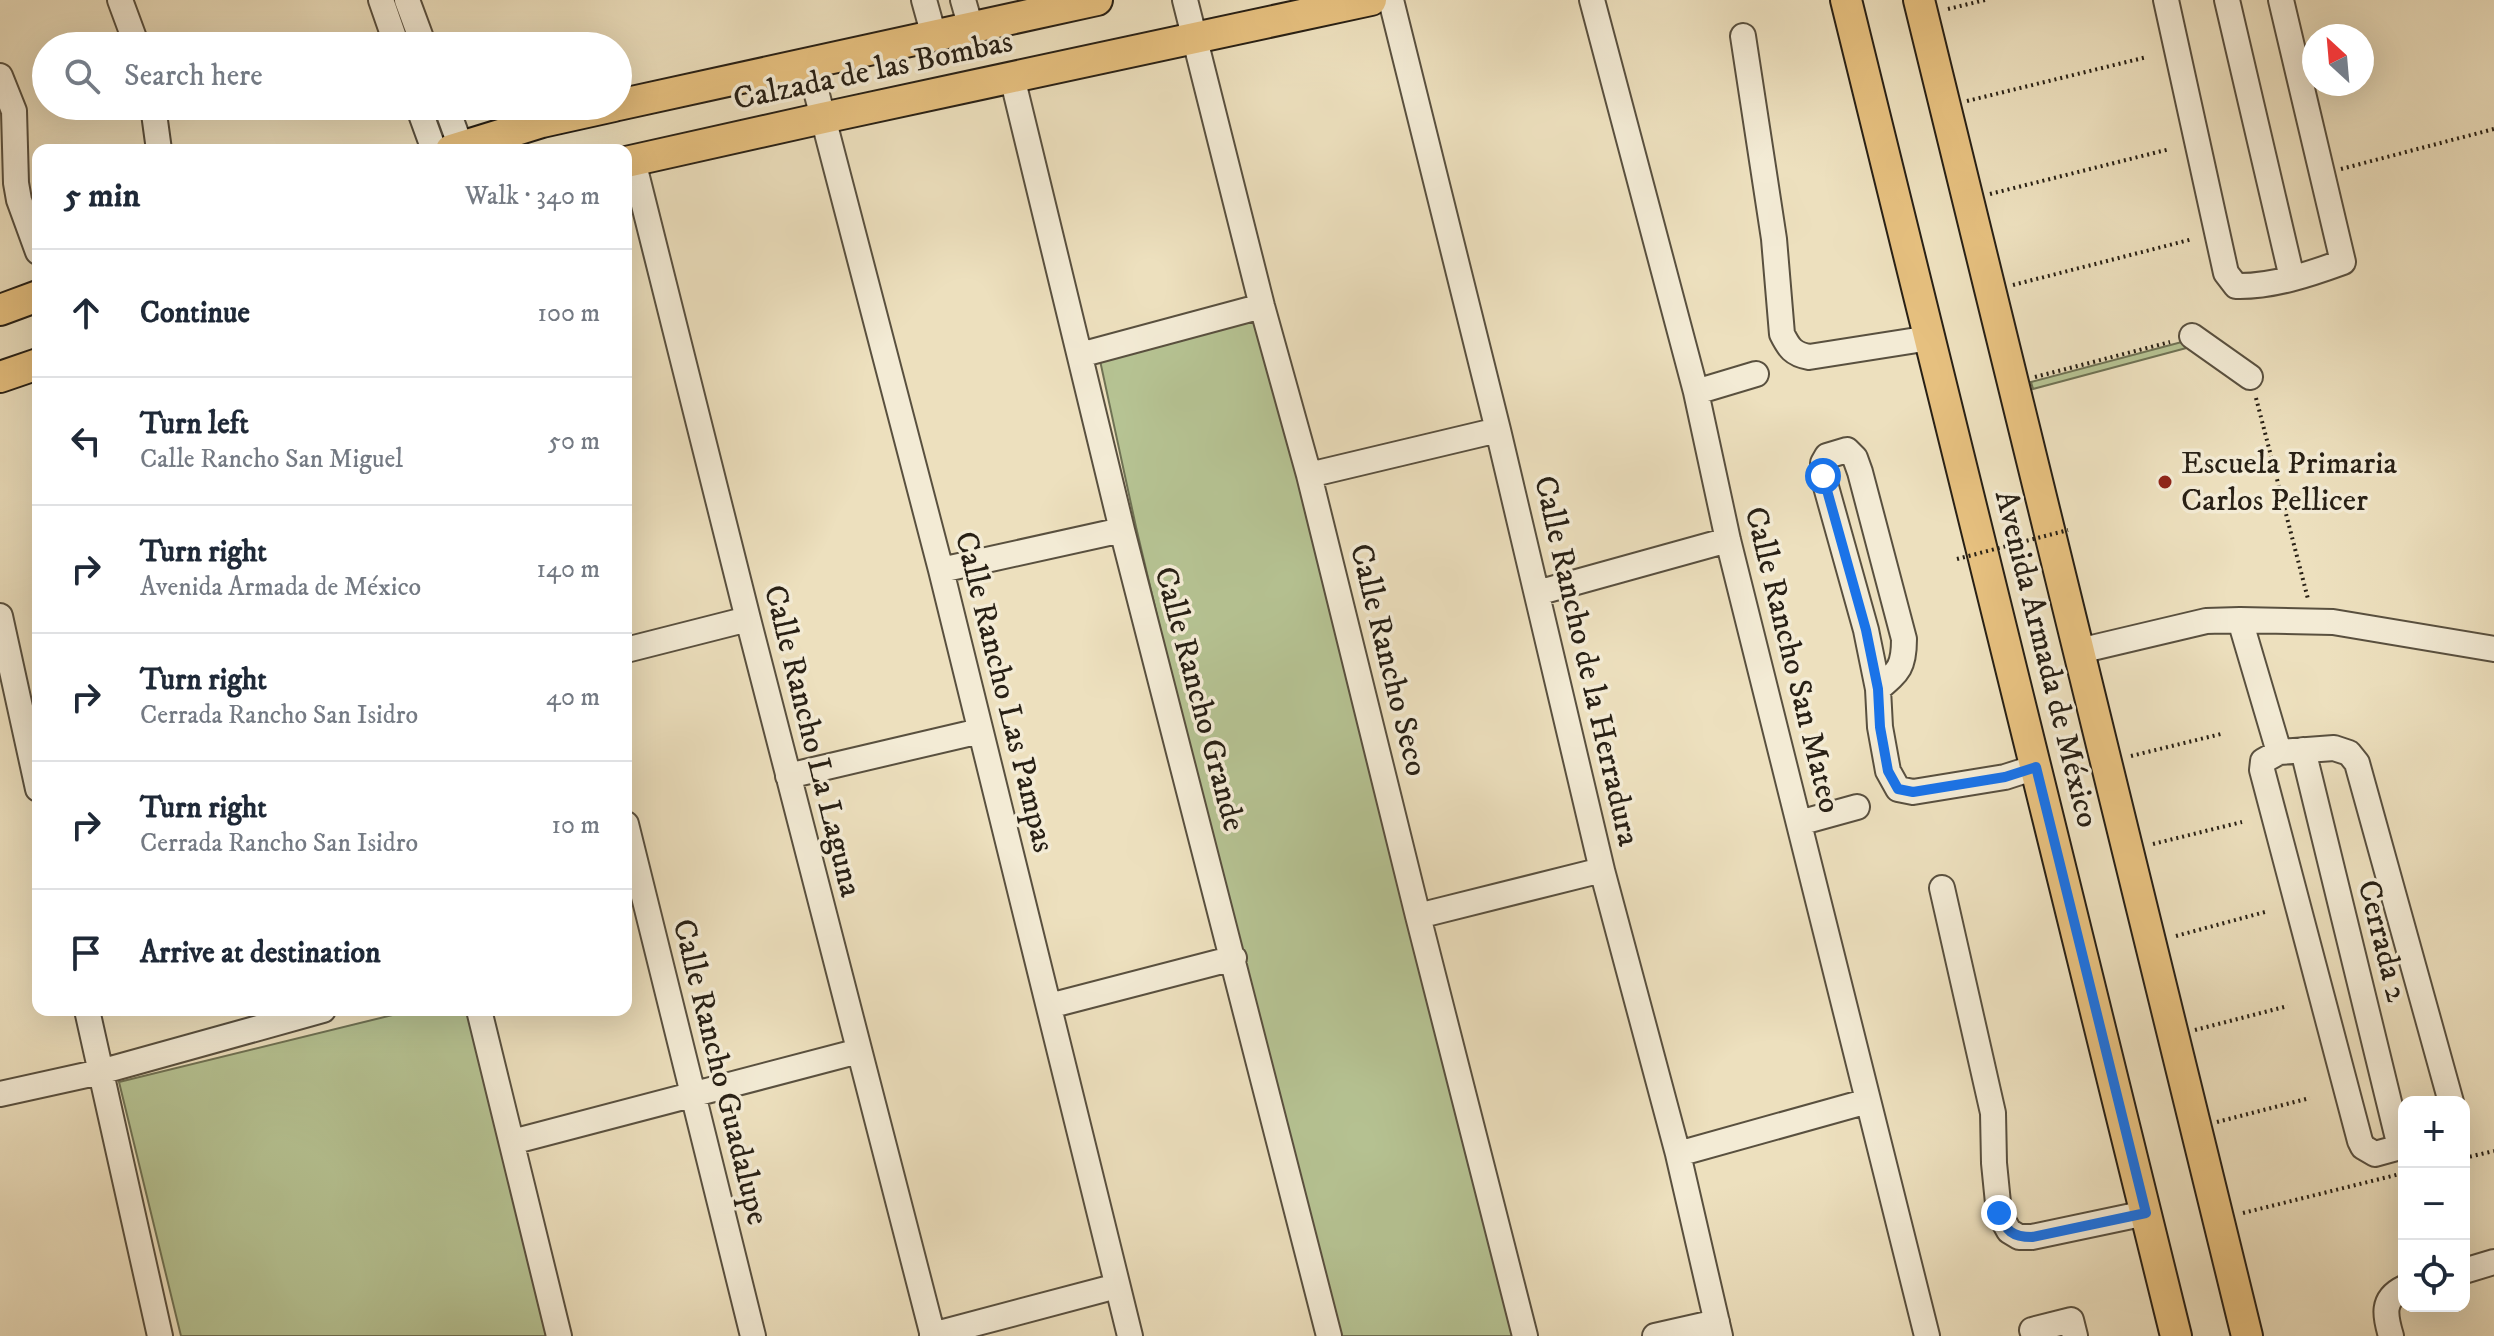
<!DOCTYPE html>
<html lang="en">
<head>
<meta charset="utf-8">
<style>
	body { margin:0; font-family:"IM FELL DW Pica",serif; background:#f2f2f3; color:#1f2937 }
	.controls { position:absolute; right:24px; bottom:24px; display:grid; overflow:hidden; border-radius:16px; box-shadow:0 8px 32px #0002 }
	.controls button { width:72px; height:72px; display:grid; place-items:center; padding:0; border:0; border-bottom:2px solid #e0e1e3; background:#fff; color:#1f2937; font:40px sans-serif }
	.compass { position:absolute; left:2302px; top:24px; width:72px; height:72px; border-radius:50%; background:#fff; box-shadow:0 8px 32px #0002; rotate:334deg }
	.stop { position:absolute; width:24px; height:24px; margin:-18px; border:6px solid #1a73e8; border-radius:50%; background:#fff }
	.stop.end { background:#1a73e8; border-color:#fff; box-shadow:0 2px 8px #0008 }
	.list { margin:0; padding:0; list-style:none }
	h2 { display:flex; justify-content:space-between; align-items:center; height:104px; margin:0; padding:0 32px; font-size:34px }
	h2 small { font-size:26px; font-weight:400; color:#747a83 }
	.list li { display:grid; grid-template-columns:52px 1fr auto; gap:24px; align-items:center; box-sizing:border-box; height:128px; padding:0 32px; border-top:2px solid #e0e1e3 }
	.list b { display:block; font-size:30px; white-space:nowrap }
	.list p { margin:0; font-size:26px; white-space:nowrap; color:#747a83 }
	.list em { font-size:26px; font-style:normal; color:#747a83 }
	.icon { flex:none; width:44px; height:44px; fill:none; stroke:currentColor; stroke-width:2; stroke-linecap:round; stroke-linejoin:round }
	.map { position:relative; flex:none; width:2494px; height:1336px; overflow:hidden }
	.search { position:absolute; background:#fff; box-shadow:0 8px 32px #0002; left:32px; top:32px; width:600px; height:88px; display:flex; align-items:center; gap:20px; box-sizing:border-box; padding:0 28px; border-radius:44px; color:#747a83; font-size:30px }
	.panel { position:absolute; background:#fff; box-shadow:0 8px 32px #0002; left:32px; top:144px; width:600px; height:872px; border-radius:16px }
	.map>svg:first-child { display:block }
	.green { fill:#b6c393; stroke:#6f7254; stroke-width:2 }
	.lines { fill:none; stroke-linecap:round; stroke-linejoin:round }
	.minor-casing { stroke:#59503f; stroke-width:28 }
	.major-casing { stroke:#282015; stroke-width:34 }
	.path { stroke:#282015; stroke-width:4; stroke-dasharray:2 4; stroke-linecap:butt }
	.minor { stroke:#f3ebd5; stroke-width:24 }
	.major { stroke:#e6c07f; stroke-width:30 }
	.path-bridge { stroke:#282015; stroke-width:4; stroke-dasharray:2 4; stroke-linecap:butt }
	.route { stroke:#1a73e8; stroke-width:10 }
	.poi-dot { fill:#8f2418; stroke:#f3ebd5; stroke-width:3 }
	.labels { text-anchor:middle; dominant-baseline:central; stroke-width:7; stroke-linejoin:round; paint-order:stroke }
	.street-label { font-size:32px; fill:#282015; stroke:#f3ebd5 }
	.poi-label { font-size:32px; fill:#282015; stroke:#f3ebd5; text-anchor:start }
</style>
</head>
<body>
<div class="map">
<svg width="2494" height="1336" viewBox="0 0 2494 1336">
	<rect width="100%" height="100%" fill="#ede0be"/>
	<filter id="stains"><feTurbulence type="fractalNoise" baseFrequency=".0025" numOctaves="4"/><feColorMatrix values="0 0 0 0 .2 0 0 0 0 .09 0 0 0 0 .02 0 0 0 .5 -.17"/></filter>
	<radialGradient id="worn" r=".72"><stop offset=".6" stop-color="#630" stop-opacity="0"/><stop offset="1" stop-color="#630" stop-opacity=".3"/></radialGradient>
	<!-- green -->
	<path class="green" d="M1256 301 1516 1336H1339L1238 957 1136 527 1096 342Z
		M2193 339 2194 346 2033 389 2031 382Z
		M413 1010H471L549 1336H181L119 1082Z"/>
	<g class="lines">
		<defs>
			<path id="minor" d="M120 0 137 46
				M381 0 397 46
				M407 0 424 46
				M924 0 934 36
				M963 0 971 28
				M1185 0 1262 306 1309 475 1418 916 1525 1336
				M1391 0 1498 430 1602 870 1678 1154 1720 1336
				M1592 0 1696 392 1728 540 1927 1336
				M2166 0 2226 273 2236 286C2272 287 2310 274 2343 262L2281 0
				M2227 0 2292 278
				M1743 36 1774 239 1782 334C1789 348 1793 354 1809 357L1930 338
				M809 64 941 570 1130 1336
				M0 76 14 111 16 183 19 200 38 252
				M1012 77 1122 530 1329 1336
				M153 106 159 150
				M418 106 434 150
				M446 106 462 150
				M633 161 748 619 933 1336
				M2192 336 2250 377
				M1080 355 1262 306
				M1696 392 1756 374
				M1309 475 1498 430
				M941 570 1122 530
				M1537 593 1728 540
				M0 616 38 789
				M2240 620 2279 752
				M626 650 748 619
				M2079 651 2206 621 2240 620 2333 622 2494 649
				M1878 689C1899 671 1904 667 1904 639L1860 472 1855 458 1847 450 1827 456 1823 463V476L1866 630 1878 689 1880 727 1888 771 1898 789 1913 792 2005 777 2036 767
				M2303 750 2400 1147
				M788 776 980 731
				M1799 823 1857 807
				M626 824 753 1336
				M1942 888 1993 1113 1994 1163 1999 1213 2009 1231 2019 1237H2032L2146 1213
				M1418 916 1602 870
				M1049 1006 1234 958
				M87 1010 160 1336
				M479 1010 559 1336
				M0 1094 100 1072 323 1010
				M512 1142 859 1051
				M2404 1146 2375 1154 2363 1147 2360 1141 2262 770 2263 761 2279 752 2334 748 2349 753 2357 763 2451 1102
				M1678 1154 1868 1101
				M2464 1271 2494 1262
				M932 1335 1117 1286
				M1655 1336 1717 1322
				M2034 1336 2032 1330 2071 1320 2075 1336
				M2391 1336C2385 1316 2381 1299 2404 1288"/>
			<path id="major" d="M1846 0 2176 1336
				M1919 0 2247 1336
				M618 105 1097 0
				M451 150 542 122 614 106
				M626 162 823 118 1371 0
				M0 310 38 296
				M0 377 38 364"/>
		</defs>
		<!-- minor casing -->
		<use href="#minor" class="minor-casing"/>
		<!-- major casing -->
		<use href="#major" class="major-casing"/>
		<!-- path -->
		<path class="path" d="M1948 9 1985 0
			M1967 101 2147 57
			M2341 169 2494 129
			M1990 194 2170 149
			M2013 285 2193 239
			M2035 377 2170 342
			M2256 398 2308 599
			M2131 756 2221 734
			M2153 844 2242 822
			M2176 936 2265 912
			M2195 1030 2288 1006
			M2217 1122 2310 1098
			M2464 1158 2494 1151
			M2243 1213 2404 1173"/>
		<!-- minor -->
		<use href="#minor" class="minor"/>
		<!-- major -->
		<use href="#major" class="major"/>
		<!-- path-bridge -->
		<path class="path-bridge" d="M1957 559 2068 530"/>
	</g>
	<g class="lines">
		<!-- route -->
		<path class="route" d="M1823 476 1866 630 1878 689 1880 727 1888 771 1898 789 1913 792 2005 777 2036 767 2146 1213 2032 1237C2012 1237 2006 1231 1999 1213"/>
	</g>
	<!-- markers -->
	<circle class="poi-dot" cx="2165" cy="482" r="8"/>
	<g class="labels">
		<!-- street labels -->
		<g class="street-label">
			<text transform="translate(873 71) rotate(-12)">Calzada de las Bombas</text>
			<text transform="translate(2046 659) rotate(76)">Avenida Armada de México</text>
			<text transform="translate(1388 660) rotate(76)">Calle Rancho Seco</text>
			<text transform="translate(1792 660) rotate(76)">Calle Rancho San Mateo</text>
			<text transform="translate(1586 661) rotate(77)">Calle Rancho de la Herradura</text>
			<text transform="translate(1004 692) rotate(76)">Calle Rancho Las Pampas</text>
			<text transform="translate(1199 699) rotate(75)">Calle Rancho Grande</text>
			<text transform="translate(812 741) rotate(76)">Calle Rancho La Laguna</text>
			<text transform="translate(2382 941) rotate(76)">Cerrada 2</text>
			<text transform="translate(720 1072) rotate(76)">Calle Rancho Guadalupe</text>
		</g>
		<!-- poi labels -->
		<g class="poi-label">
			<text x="2181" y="464">Escuela Primaria<tspan x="2181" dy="37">Carlos Pellicer</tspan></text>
		</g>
	</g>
	<rect width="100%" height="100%" filter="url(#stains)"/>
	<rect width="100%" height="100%" fill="url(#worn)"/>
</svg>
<div class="controls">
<button>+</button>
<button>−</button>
<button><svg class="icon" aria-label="locate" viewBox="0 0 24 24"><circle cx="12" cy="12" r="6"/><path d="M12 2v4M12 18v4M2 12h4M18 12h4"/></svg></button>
</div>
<svg class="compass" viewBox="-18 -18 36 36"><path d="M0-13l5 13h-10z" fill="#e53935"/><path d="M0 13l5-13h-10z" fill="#747a83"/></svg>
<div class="stop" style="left:1823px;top:476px"></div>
<div class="stop end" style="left:1999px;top:1213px"></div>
<div class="search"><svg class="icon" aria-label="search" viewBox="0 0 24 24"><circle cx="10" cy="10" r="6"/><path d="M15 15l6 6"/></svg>Search here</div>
<section class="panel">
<h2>5 min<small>Walk · 340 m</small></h2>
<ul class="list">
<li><svg class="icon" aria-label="ahead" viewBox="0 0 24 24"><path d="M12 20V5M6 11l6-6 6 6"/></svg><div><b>Continue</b></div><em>100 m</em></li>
<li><svg class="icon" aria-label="left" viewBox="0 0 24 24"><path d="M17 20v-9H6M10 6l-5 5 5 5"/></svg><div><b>Turn left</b><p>Calle Rancho San Miguel</p></div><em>50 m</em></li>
<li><svg class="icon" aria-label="right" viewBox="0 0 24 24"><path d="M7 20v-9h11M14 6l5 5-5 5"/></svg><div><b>Turn right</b><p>Avenida Armada de México</p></div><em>140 m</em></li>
<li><svg class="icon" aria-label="right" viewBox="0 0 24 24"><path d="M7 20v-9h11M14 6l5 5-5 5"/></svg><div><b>Turn right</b><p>Cerrada Rancho San Isidro</p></div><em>40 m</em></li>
<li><svg class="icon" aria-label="right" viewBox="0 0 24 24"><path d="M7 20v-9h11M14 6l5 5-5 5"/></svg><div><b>Turn right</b><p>Cerrada Rancho San Isidro</p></div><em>10 m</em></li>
<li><svg class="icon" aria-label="arrive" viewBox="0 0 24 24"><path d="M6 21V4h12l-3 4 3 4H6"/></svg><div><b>Arrive at destination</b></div></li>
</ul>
</section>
</div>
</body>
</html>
